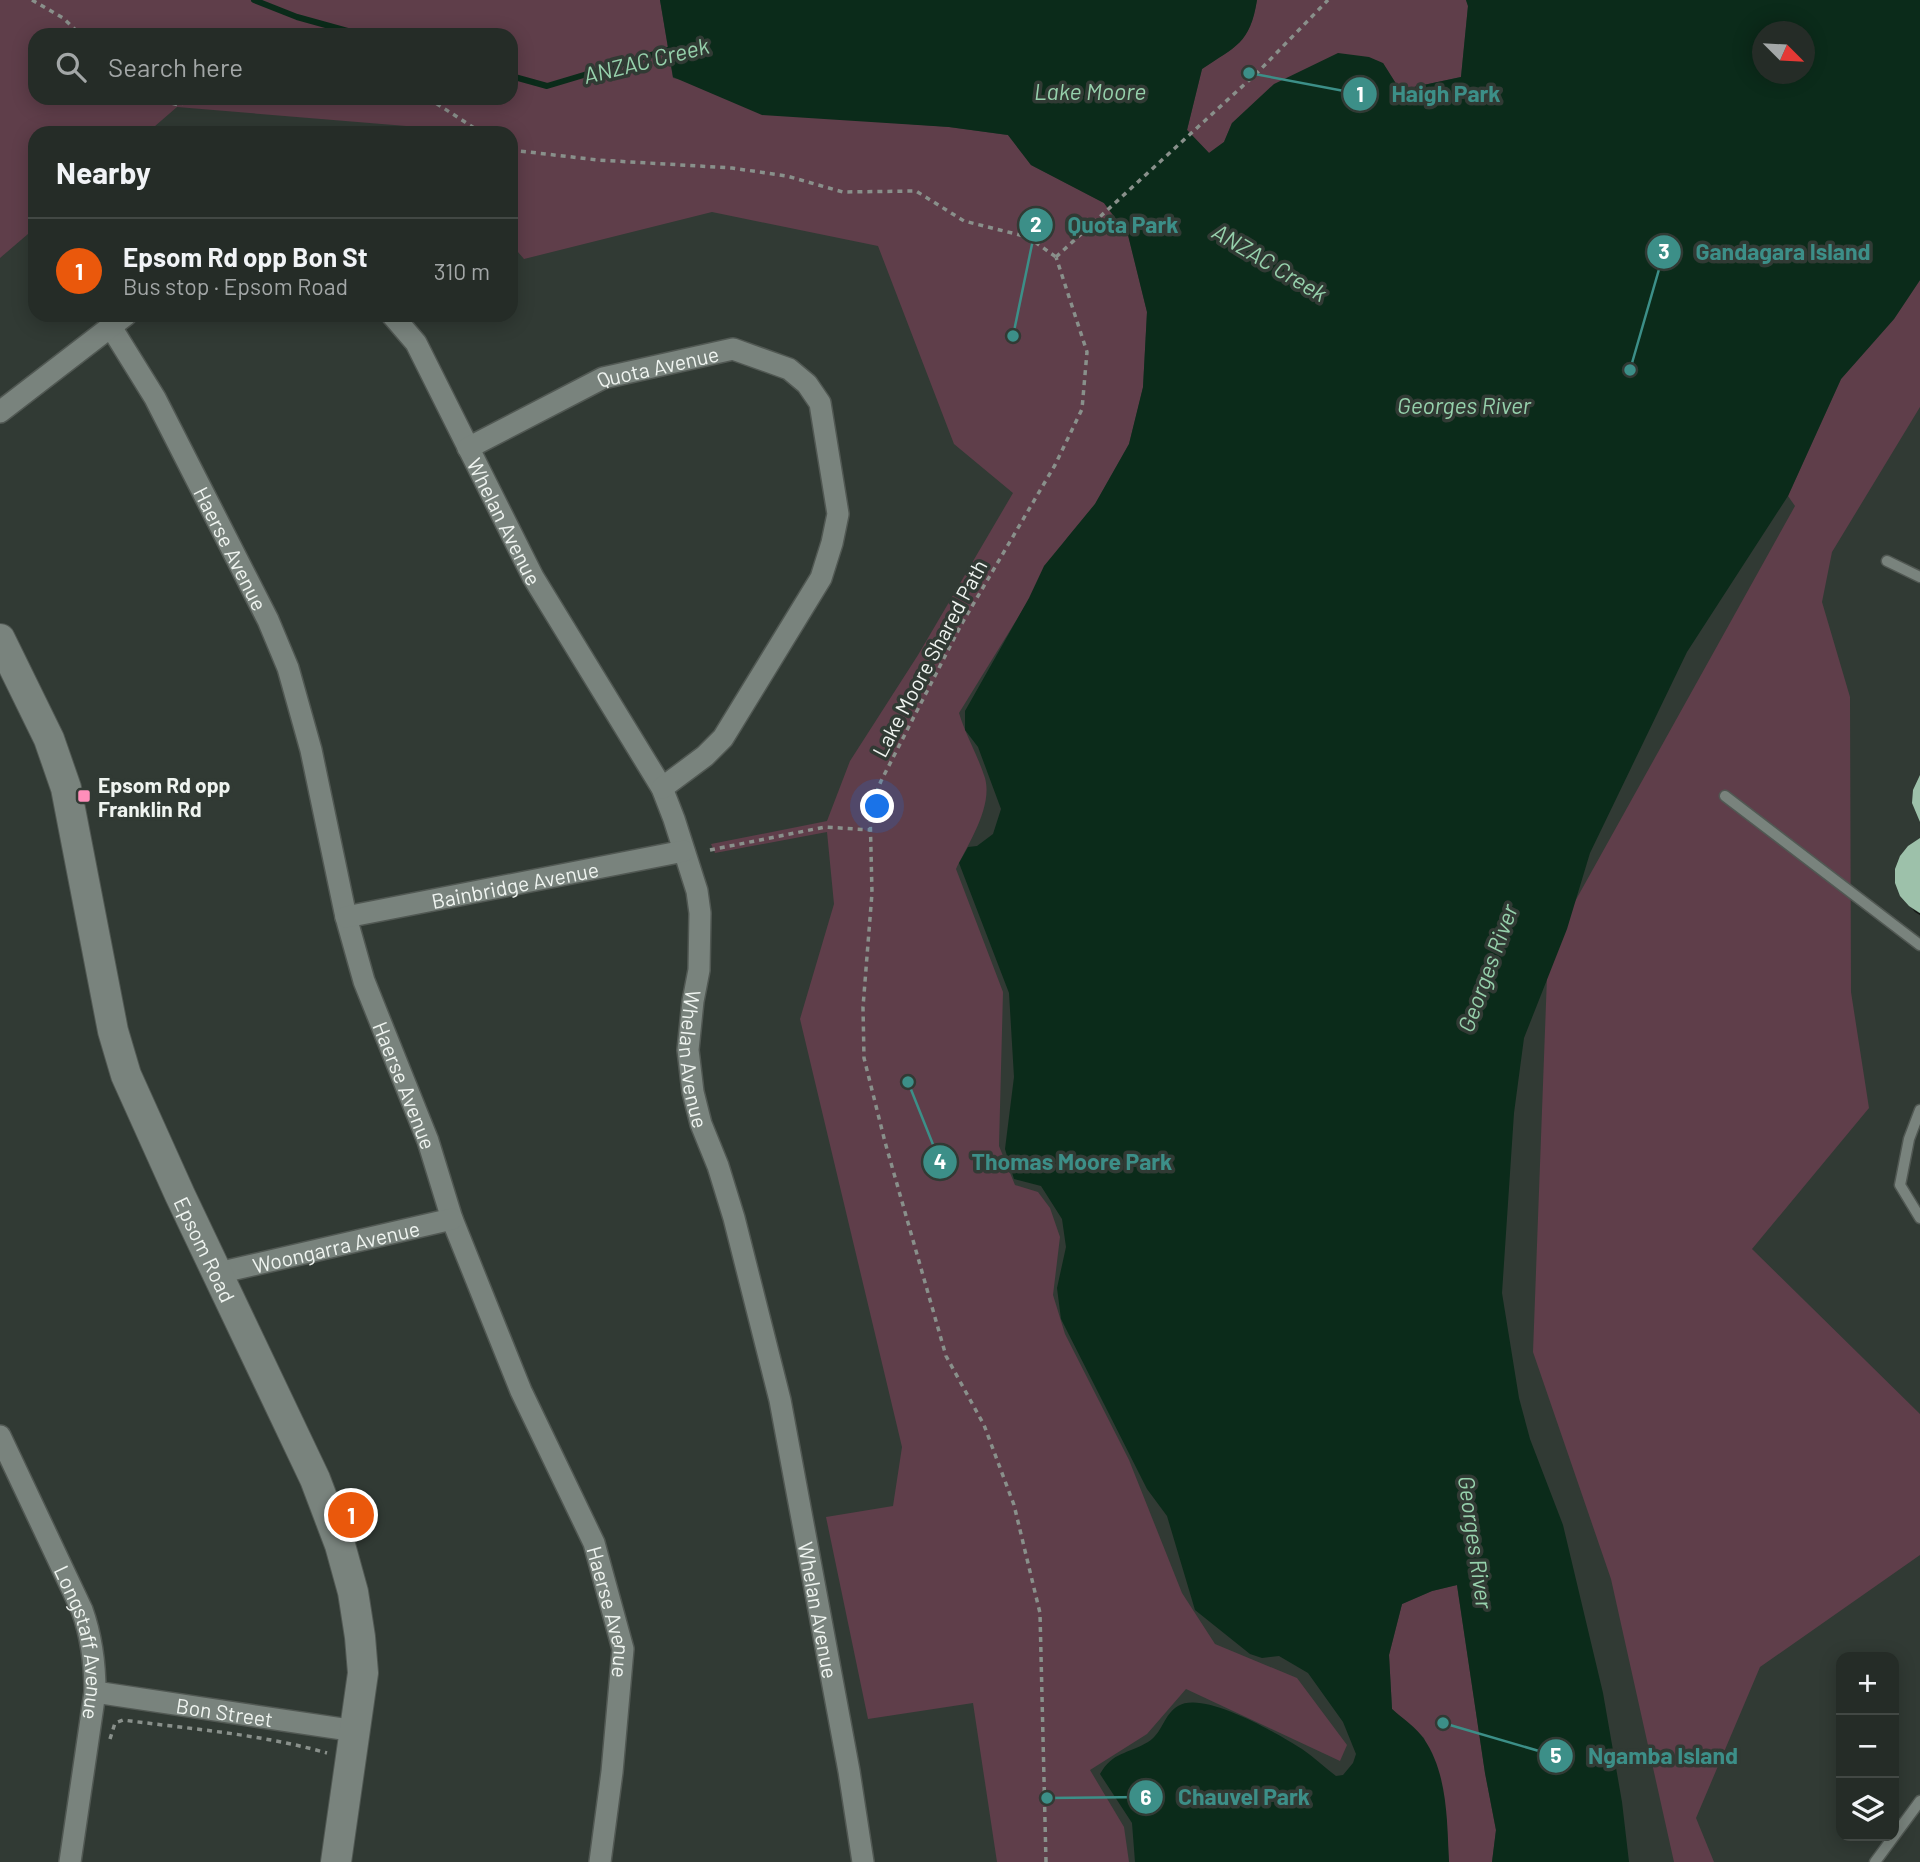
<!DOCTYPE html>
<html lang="en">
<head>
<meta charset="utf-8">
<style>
	body { margin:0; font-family:Barlow,sans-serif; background:#2d342f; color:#f1f3f6 }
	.controls { position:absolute; right:21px; bottom:21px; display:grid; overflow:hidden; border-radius:14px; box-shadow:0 4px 18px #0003 }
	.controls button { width:63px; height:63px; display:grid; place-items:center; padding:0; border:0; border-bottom:2px solid #424844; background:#252c27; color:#f1f3f6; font:35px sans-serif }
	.compass { position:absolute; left:1752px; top:21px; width:63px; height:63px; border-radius:50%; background:#252c27; box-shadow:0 4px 18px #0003; rotate:114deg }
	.you { position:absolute; left:878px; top:807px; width:24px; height:24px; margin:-18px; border:5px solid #fff; border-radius:50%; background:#1a73e8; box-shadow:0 0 0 10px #1a73e833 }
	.badge { display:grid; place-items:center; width:46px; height:46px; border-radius:50%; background:#ea580c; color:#fff; font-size:23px; font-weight:700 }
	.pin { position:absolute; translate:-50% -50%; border:4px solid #fff; box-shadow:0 2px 7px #0006 }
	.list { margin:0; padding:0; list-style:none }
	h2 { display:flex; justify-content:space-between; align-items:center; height:91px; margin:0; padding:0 28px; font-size:30px }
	h2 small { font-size:23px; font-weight:400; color:#a3a7a7 }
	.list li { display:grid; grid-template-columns:46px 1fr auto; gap:21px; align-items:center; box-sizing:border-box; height:105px; padding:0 28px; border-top:2px solid #424844 }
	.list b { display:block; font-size:26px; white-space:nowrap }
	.list p { margin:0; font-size:23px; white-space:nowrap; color:#a3a7a7 }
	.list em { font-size:23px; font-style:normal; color:#a3a7a7 }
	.icon { flex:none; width:38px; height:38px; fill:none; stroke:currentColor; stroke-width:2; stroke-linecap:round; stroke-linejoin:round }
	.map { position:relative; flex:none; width:1920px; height:1862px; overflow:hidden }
	.search { position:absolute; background:#252c27; box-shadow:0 4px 18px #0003; left:28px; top:28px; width:490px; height:77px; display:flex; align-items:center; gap:18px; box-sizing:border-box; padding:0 24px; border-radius:21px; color:#a3a7a7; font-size:26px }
	.panel { position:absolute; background:#252c27; box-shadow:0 4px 18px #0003; left:28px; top:126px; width:490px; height:196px; border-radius:21px }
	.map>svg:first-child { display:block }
	.green { fill:#5f3e4a; fill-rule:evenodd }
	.water { fill:#0b2b1a; fill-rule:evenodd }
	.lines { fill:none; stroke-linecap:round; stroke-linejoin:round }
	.stream { stroke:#0b2b1a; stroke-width:6 }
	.building { fill:#9dc1aa; filter:url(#shadow) }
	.lane-casing { stroke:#515853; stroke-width:13 }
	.street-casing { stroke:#515853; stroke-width:24 }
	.secondary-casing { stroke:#515853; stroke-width:32 }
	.path { stroke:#89908b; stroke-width:3.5; stroke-dasharray:5 5; stroke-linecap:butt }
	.lane { stroke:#79837d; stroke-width:10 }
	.street { stroke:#79837d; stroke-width:21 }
	.secondary { stroke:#79837d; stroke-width:30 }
	.poi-dot { fill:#ff8eba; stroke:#313a34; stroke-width:2.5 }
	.labels { text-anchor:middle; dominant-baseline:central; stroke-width:7; stroke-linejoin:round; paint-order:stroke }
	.street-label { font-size:21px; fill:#eff4f0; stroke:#313a34 }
	.poi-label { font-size:21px; font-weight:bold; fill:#eff4f0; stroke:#313a34; text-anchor:start }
	.water-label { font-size:23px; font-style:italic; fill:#96d1ac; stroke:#313a34 }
	.leader { fill:none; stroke:#3c8f88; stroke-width:2.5 }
	.callout-dot { fill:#3c8f88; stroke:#313a34; stroke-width:2.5 }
	.mark-label { font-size:21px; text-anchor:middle; font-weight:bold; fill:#fff }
	.callout-label { font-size:23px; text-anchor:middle; font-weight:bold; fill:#3c8f88; stroke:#313a34; stroke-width:7; stroke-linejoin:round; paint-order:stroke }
</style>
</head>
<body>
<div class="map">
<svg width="1920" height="1862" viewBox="0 0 1920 1862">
	<defs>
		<filter id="shadow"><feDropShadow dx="6" dy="6" stdDeviation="0" flood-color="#0009"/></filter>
	</defs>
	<rect width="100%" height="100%" fill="#313a34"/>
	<!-- green -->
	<path class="green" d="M0 0H660L673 78 883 122 949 127 1008 135 1031 165 1104 203 1128 235 1147 312 1143 388 1129 444 1095 504 1067 538 959 713C966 736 978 756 985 778 993 807 968 844 956 869L1003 992 999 1146 1015 1185 1038 1192 1050 1208 1060 1237 1053 1295 1065 1334 1129 1460 1182 1593 1215 1644 1297 1678 1347 1745 1340 1761 1186 1689 1147 1734 1090 1770 1124 1827 1129 1862H997L973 1703 868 1719 826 1517 893 1506 902 1447 800 1019 834 904 827 832 715 853 711 844 827 821 850 761 918 655 1013 493 954 444 878 246 712 212 524 259 511 244V133H412L406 126 177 107 147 133H35V228L0 258ZM35 35H511V98H35Z
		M1257 0H1466L1468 6 1461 77 1400 90 1383 63 1232 123 1224 142 1209 153 1187 130 1202 69C1236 46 1250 43 1257 0Z
		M1920 280V407L1832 552 1822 602 1850 697 1851 992 1869 1108 1752 1249 1920 1414V1555L1760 1667 1696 1818 1714 1862H1674L1611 1579 1533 1352 1548 950 1795 506 1788 496 1841 379 1894 319Z
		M1457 1585 1485 1773 1496 1830 1492 1862H1449L1446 1815 1424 1738 1392 1709 1389 1655 1402 1604 1432 1591Z"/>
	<!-- water -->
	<path class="water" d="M660 0H1257C1250 44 1236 46 1202 69L1187 130 1209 153 1224 142 1232 123 1274 84 1338 53 1369 57 1383 63 1400 90 1461 77 1468 6 1466 0H1920V280L1894 319 1841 379 1788 496 1687 652 1590 853 1567 929 1524 1038 1514 1113 1502 1293 1519 1398 1530 1439 1563 1525 1603 1693 1622 1802 1629 1862H1492L1496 1830 1485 1773 1457 1585 1432 1591 1402 1604 1389 1655 1392 1709C1402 1718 1417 1728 1424 1739 1448 1774 1447 1822 1449 1862H1135L1132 1823 1100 1774C1112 1752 1128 1754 1148 1742 1163 1733 1163 1715 1178 1706 1204 1690 1278 1734 1302 1749 1314 1757 1325 1768 1336 1776L1343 1775 1353 1763 1356 1754 1343 1722 1308 1673 1279 1656 1262 1658 1250 1654 1195 1610 1167 1516 1147 1489 1061 1319 1057 1288 1066 1247 1062 1219 1041 1186 1014 1179 1005 1149 1014 1077 1009 993 959 863 968 847 977 846 993 834 1001 809 978 747 965 730V711L1029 598 1044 566 1095 504 1129 444 1143 387 1147 312 1128 235 1104 203 1031 165 1008 135 949 127 762 115 673 77ZM1762 32H1804V74H1762Z"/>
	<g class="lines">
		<!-- stream -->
		<path class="stream" d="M254 0 297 17 362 35
			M511 76 547 86 674 48"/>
	</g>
	<!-- building -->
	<path class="building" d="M1920 775V822L1912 803 1913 790Z
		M1920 838V913L1909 906 1900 896 1895 883V869L1900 856 1908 846Z"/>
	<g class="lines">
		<defs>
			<path id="lane" d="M1887 561 1920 577
				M1725 796 1920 945
				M1920 1110 1909 1139 1900 1185 1920 1218
				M1875 1862 1920 1801"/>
			<g id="street">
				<path id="s1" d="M392 315 416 343 533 577 662 788 674 819 697 891 700 913 699 970 693 1001 688 1050 693 1092 701 1124 718 1166 734 1218 780 1400 849 1771 863 1862"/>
				<path id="s2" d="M111 327 155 398 268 620 288 668 311 750 346 917 364 981 428 1141 452 1219 521 1391 594 1543 623 1649 612 1772 600 1862"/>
				<path d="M0 412 126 315"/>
				<path id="s3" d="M468 448 603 378 733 349 789 369 807 384 820 403 838 514 832 543 821 578 723 738 705 756 662 788"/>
				<path id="s4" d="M346 917 684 851"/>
				<path id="s5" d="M218 1273 452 1219"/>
				<path id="s6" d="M0 1436 82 1610C92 1638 95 1663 95 1692L70 1862"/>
				<path id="s7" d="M95 1692 356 1731"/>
			</g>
			<g id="secondary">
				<path id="s8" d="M0 639 49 739 66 788 113 1031 126 1075 180 1195 315 1479 340 1545 353 1592 360 1637 363 1673 336 1862"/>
			</g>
		</defs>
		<!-- lane casing -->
		<use href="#lane" class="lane-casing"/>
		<!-- street casing -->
		<use href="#street" class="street-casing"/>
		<!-- secondary casing -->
		<use href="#secondary" class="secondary-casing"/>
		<!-- path -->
		<path class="path" d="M32 0 63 18 81 35
			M153 98 179 105 194 98
			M428 98 482 133
			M511 150 598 160 732 168 787 176 843 192 916 191 964 221 1028 237 1056 257
			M1056 257 1258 72 1328 0
			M710 850 825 827 870 830
			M110 1739 115 1723 123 1720C190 1729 261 1734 327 1753
			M1046 1862 1040 1613 1014 1505 984 1425 946 1356 885 1142 864 1058 863 1007 872 893 870 809 881 781 961 625 1055 465 1082 409 1087 352 1056 257"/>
		<!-- lane -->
		<use href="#lane" class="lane"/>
		<!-- street -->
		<use href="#street" class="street"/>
		<!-- secondary -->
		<use href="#secondary" class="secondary"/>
	</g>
	<!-- markers -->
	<rect class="poi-dot" x="77" y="789" width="14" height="14" rx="3.5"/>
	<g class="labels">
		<!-- street labels -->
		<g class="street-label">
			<text stroke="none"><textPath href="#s3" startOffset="208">Quota Avenue</textPath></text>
			<text stroke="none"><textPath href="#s1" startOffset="236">Whelan Avenue</textPath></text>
			<text stroke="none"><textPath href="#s2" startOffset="252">Haerse Avenue</textPath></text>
			<text transform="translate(929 658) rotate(-62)">Lake Moore Shared Path</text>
			<text stroke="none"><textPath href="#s4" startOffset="172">Bainbridge Avenue</textPath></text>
			<text stroke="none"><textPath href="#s1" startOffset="824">Whelan Avenue</textPath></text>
			<text stroke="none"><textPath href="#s2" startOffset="819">Haerse Avenue</textPath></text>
			<text stroke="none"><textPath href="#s5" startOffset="121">Woongarra Avenue</textPath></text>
			<text stroke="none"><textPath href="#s8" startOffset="648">Epsom Road</textPath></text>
			<text stroke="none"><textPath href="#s1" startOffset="1391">Whelan Avenue</textPath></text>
			<text stroke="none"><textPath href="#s2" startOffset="1386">Haerse Avenue</textPath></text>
			<text stroke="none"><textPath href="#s6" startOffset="224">Longstaff Avenue</textPath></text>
			<text stroke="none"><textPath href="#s7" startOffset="131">Bon Street</textPath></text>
		</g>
		<!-- poi labels -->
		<g class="poi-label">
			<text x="98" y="784">Epsom Rd opp<tspan x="98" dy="24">Franklin Rd</tspan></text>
		</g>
		<!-- water labels -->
		<g class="water-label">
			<text transform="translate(646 60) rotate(-14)">ANZAC Creek</text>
			<text x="1090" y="91">Lake Moore</text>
			<text transform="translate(1270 262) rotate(31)">ANZAC Creek</text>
			<text x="1464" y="405">Georges River</text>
			<text transform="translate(1487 968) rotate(-70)">Georges River</text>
			<text transform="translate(1476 1542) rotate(82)">Georges River</text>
		</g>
	</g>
	<!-- callouts -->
	<path class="leader" d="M1249 73L1360 94M1013 336L1036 225M1630 370L1664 252M908 1082L940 1162M1443 1723L1556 1756M1047 1798L1146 1797"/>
	<g class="callout-dot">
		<circle cx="1249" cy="73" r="7"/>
		<circle cx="1013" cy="336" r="7"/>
		<circle cx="1630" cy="370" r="7"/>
		<circle cx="908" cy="1082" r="7"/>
		<circle cx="1443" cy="1723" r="7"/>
		<circle cx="1047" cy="1798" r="7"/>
		<circle cx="1360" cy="94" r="18"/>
		<circle cx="1036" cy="225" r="18"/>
		<circle cx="1664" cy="252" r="18"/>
		<circle cx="940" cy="1162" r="18"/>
		<circle cx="1556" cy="1756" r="18"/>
		<circle cx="1146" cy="1797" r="18"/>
	</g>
	<g class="mark-label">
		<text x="1360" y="102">1</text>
		<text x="1036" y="232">2</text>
		<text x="1664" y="259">3</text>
		<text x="940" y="1169">4</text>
		<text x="1556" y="1763">5</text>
		<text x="1146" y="1805">6</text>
	</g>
	<g class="callout-label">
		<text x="1446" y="102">Haigh Park</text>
		<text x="1123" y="233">Quota Park</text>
		<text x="1783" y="260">Gandagara Island</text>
		<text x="1072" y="1170">Thomas Moore Park</text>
		<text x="1663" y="1764">Ngamba Island</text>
		<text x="1244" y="1805">Chauvel Park</text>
	</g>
</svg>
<div class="controls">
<button>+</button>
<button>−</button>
<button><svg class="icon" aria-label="layers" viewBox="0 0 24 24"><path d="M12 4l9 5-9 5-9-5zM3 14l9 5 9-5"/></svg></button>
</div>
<svg class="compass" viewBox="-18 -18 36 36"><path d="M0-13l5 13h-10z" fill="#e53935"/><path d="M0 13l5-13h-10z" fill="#a3a7a7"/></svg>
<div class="you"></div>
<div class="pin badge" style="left:351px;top:1515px">1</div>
<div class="search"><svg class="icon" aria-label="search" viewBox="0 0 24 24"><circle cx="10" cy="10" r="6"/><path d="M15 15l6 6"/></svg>Search here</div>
<section class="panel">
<h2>Nearby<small></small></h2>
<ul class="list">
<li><span class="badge">1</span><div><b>Epsom Rd opp Bon St</b><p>Bus stop · Epsom Road</p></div><em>310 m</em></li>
</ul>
</section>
</div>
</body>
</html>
